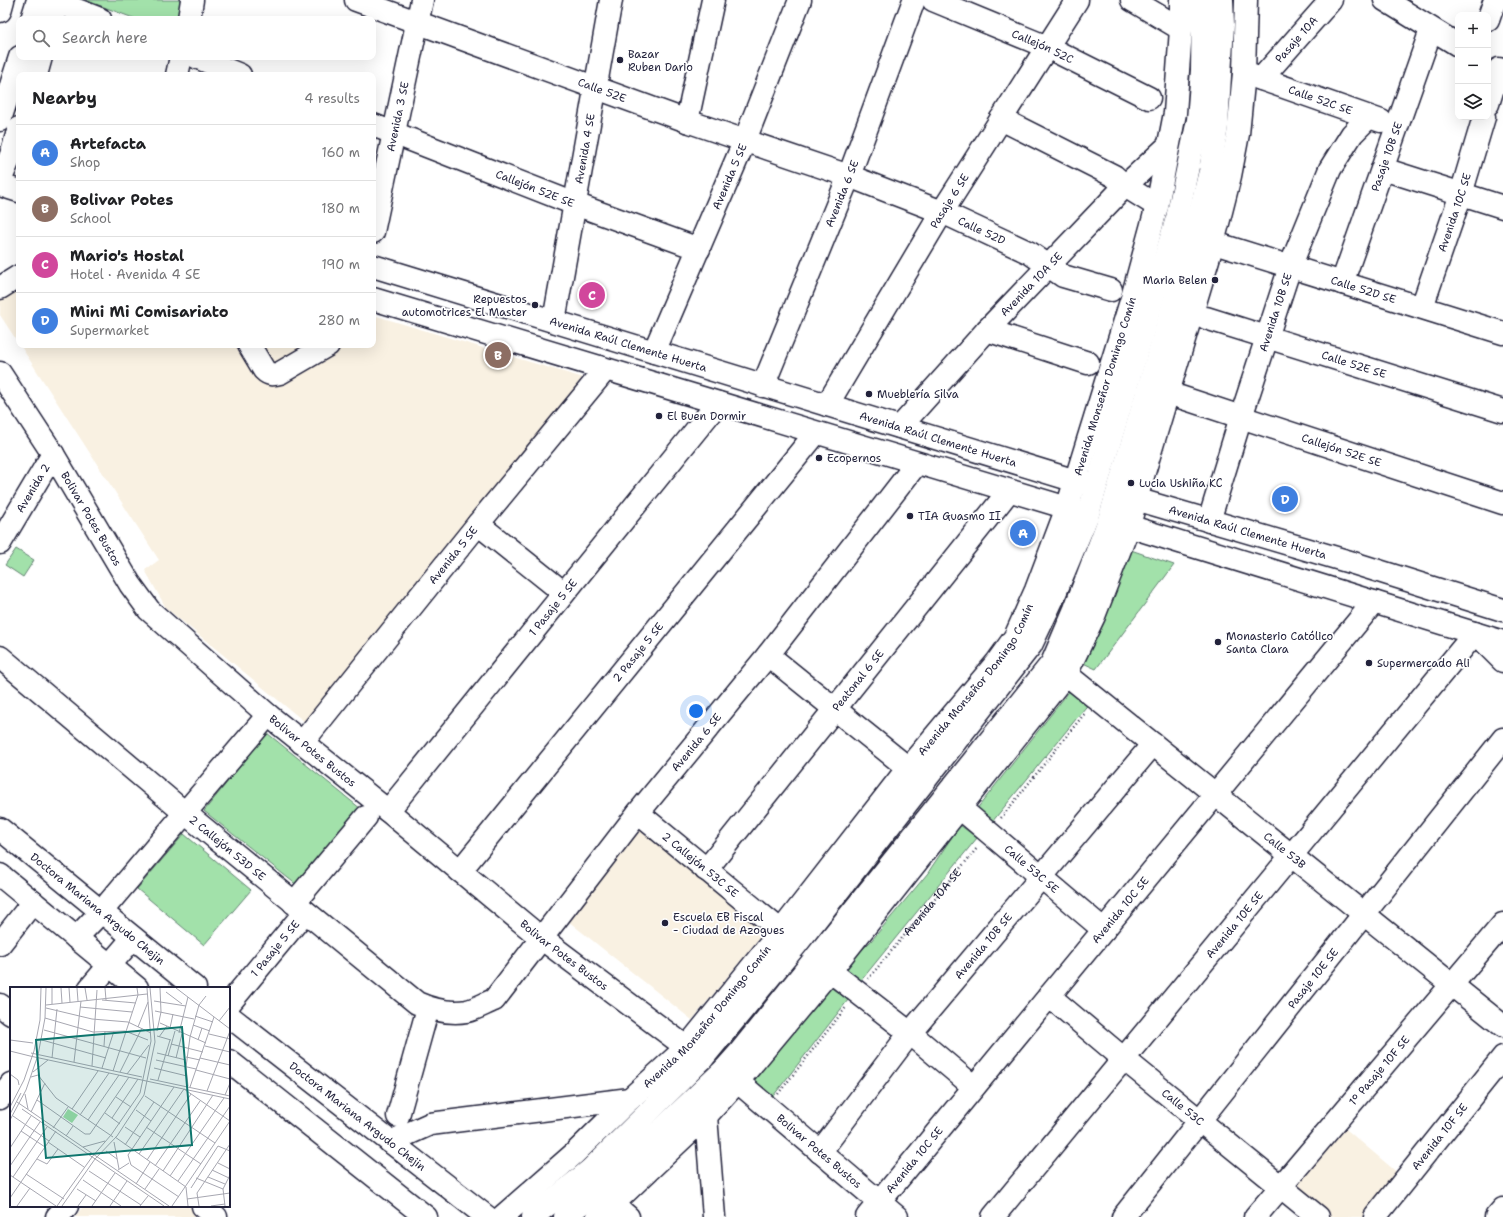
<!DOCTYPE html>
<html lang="en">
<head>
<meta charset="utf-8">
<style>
	body { margin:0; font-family:"Shantell Sans",sans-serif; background:#f6f6f6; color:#202124 }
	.controls { position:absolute; right:12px; top:12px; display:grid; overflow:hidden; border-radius:8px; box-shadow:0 4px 16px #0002 }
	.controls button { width:36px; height:36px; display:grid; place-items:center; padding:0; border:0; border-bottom:1px solid #e0e0e0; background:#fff; color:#202124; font:20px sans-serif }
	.you { position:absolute; left:696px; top:711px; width:14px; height:14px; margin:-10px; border:3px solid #fff; border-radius:50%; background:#1a73e8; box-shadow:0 0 0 6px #1a73e833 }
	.badge { display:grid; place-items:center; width:26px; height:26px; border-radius:50%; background:#db2777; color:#fff; font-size:13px; font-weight:700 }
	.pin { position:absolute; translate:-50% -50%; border:2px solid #fff; box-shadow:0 1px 4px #0006 }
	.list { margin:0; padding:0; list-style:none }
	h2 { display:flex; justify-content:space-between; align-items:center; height:52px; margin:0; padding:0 16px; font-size:17px }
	h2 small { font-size:13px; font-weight:400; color:#757577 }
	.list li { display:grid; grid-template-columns:26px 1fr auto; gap:12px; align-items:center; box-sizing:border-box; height:56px; padding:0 16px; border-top:1px solid #e0e0e0 }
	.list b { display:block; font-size:15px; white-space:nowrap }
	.list p { margin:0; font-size:13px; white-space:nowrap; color:#757577 }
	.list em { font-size:13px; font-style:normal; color:#757577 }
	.icon { flex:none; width:22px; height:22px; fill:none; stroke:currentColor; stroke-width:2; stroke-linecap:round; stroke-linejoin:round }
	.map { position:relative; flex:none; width:1503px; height:1217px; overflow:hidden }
	.search { position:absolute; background:#fff; box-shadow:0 4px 16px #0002; left:16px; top:16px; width:360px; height:44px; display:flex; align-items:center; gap:10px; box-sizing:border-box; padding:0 14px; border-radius:8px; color:#757577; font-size:15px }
	.panel { position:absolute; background:#fff; box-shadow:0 4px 16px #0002; left:16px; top:72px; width:360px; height:276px; border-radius:8px }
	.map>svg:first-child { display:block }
	.built { fill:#f9f1e2 }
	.park { fill:#a2e1aa; stroke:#628272 }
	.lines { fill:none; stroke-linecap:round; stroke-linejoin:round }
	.minor-casing { stroke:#22223b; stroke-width:25 }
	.major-casing { stroke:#22223b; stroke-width:25 }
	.path { stroke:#22223b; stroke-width:2.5; stroke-dasharray:1 3; stroke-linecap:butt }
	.minor { stroke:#fff; stroke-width:22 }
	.major { stroke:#fff; stroke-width:22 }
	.poi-dot { fill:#22223b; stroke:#fff; stroke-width:1.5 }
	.labels { text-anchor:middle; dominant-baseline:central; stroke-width:3.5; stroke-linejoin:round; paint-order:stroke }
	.street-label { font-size:11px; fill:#22223b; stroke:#fff }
	.poi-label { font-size:11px; fill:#22223b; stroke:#fff; text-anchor:start }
	.inset-road { fill:none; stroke:#a7a7b1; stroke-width:1 }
	.view { fill:#0f766e; fill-opacity:0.15; stroke:#0f766e; stroke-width:2 }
	.inset-edge { fill:none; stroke:#22223b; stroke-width:2 }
</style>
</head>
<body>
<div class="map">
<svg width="1503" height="1217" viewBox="0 0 1503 1217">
	<rect width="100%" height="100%" fill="#fff"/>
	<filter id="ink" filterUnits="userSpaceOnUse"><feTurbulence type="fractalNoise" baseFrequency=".025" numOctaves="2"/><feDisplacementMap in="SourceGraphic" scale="8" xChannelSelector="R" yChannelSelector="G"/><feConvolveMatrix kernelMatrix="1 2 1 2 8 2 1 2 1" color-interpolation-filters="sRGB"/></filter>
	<g filter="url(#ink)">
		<!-- built -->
		<path class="built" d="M19 287V344L0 315V300Z
			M373 315 587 379 520 455 462 529 306 723 166 608 145 570 159 560 20 345H373Z
			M637 826 766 930 692 1020 563 917Z
			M1341 1125 1399 1174 1363 1217H1327L1288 1186Z
			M83 1206H188L201 1217H75Z"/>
		<!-- park -->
		<path class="park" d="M85 0H188L184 19H136Z
			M16 549 34 560 23 577 5 565Z
			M1131 550 1174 565 1096 669 1081 662Z
			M1071 689 1090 702 992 822 976 810Z
			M267 733 361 809 298 886 204 811Z
			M960 825 977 838 859 983 844 968 871 941 928 873 931 868Z
			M184 834 251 890 204 945 137 889Z
			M829 986 848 1000 770 1100 751 1084Z"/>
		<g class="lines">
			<defs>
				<g id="minor">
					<path id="s2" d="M356 0 687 121 849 176 942 212 1030 253 1063 276 1111 290"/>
					<path id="s3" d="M933 0 1047 47 1149 98"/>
					<path d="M1132 0 1181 29"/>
					<path d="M1385 0 1458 45"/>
					<path d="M59 3 100 19"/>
					<path d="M189 19 192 0"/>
					<path d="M1488 20 1495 0"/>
					<path d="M196 57 240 75"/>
					<path id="s4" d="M1244 73 1381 121"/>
					<path d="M177 75 181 57"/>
					<path id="s5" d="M1261 79 1331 0"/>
					<path d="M1488 104 1499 69"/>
					<path d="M1001 119 1114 176 1125 186 1157 206"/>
					<path d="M687 121 713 0"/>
					<path id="s6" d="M373 125 575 204 699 249"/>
					<path d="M1383 169 1503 207"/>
					<path id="s7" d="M373 232 422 0"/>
					<path id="s8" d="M1224 246 1503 333"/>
					<path id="s9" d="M1342 283 1431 30"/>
					<path id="s10" d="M1422 307 1461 194 1484 117"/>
					<path id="s11" d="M1206 318 1503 411"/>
					<path id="s12" d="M554 321 611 0"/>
					<path d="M987 330 1088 363"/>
					<path d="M249 345 264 370C269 375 273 375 280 373L328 345"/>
					<path id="s13" d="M654 352 745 140 800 0"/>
					<path id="s14" d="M0 373 53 454 130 584 149 610 268 715 388 811 541 938 702 1059"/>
					<path id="s15" d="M763 386 849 176 914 0"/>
					<path id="s16" d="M1180 397 1503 503"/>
					<path id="s17" d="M827 405 942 212 1077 0"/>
					<path id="s18" d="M900 427 987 330 1125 186 1168 146"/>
					<path id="s19" d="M1209 521 1241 417 1290 267 1330 169 1352 134 1369 117"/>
					<path d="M478 524 564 593"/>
					<path id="s20" d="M0 543 53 454"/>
					<path d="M768 655 908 768"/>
					<path id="s21" d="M0 657 185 813 417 1003C433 1010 450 1014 467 1011 476 1009 486 1003 494 1000L638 813 768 655 917 463"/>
					<path id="s22" d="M1066 674 1503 1026"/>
					<path id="s23" d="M302 743 478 524 605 370"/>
					<path id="s24" d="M960 808 1104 930"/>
					<path id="s25" d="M388 811 718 403"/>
					<path id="s26" d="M638 813 781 931"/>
					<path id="s27" d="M706 870 1009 491"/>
					<path id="s28" d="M460 871 816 433"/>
					<path d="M294 903 366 817"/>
					<path d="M76 938 101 912 268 715"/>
					<path d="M0 944 33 902"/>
					<path d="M830 971 910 1033 974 1087"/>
					<path d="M90 988 133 938"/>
					<path id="s29" d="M1049 996 1124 1059 1318 1217"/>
					<path id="s30" d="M229 1004 305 912"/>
					<path d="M0 1005 11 1014"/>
					<path id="s31" d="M724 1070 897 1217"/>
					<path d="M0 1098 11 1084"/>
					<path d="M398 1116 428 1008"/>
					<path d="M706 1116 714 1217"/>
					<path d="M390 1142 430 1124 630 1099"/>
					<path id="s32" d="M820 1152 910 1033 1153 744"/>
					<path d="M613 1204 628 1217"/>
					<path d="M203 1206 216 1217"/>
					<path d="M57 1217 67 1206"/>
					<path id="s33" d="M867 1217 1374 602"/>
					<path id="s34" d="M993 1217 1475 633 1503 661"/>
					<path id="s35" d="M1123 1217 1503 739"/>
					<path id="s36" d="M1255 1217 1503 924"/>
					<path id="s37" d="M1375 1217 1503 1057"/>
					<path d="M1496 1217 1503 1209"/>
				</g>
				<g id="major">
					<path d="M0 11 3 0"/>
					<path d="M32 19 38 0"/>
					<path d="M53 19 59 0"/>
					<path d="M36 75 41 57"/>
					<path d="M0 120 20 57"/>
					<path d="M0 181 11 155 19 128"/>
					<path d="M0 185 19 191"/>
					<path id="s38" d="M373 266 1089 485"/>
					<path d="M0 288 19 276"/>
					<path d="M373 299 1081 512"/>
					<path id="s39" d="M1122 495 1350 562 1503 610"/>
					<path d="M1115 522 1503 642"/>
					<path id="s40" d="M0 829 195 988"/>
					<path d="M0 875 137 988"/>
					<path id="s41" d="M229 1016 487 1217"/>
					<path d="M229 1061 426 1217"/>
					<path id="s42" d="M502 1217 575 1153 630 1099 687 1047 781 931 908 768 997 662 1015 637 1036 590 1067 508 1132 298 1157 206 1175 113 1181 29V0"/>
					<path d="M533 1217 590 1170 702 1059 796 945 1031 645 1053 598 1088 514 1177 218 1198 120 1202 70 1203 0"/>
					<path d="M565 1217 603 1185 724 1070 740 1052 1052 663 1075 609 1109 520 1196 228 1210 171 1217 126 1223 25 1222 0"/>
					<path d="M597 1217 613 1204 706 1116 738 1081 830 971 1066 674 1094 616 1129 526 1136 499 1213 243 1230 176 1238 134 1244 73 1246 0"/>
				</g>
			</defs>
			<!-- minor casing -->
			<use href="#minor" class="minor-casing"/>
			<!-- major casing -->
			<use href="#major" class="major-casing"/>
			<!-- path -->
			<g class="path">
				<path d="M1001 818 1085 713"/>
				<path id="s1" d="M868 979 978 847"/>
				<path d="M778 1094 847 1006"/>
			</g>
			<!-- minor -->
			<use href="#minor" class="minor"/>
			<!-- major -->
			<use href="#major" class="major"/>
		</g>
	</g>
	<!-- markers -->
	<g class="poi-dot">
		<circle cx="620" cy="60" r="4"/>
		<circle cx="1215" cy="280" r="4"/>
		<circle cx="535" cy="305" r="4"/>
		<circle cx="869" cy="394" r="4"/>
		<circle cx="659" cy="416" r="4"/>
		<circle cx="819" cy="458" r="4"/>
		<circle cx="1131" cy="483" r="4"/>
		<circle cx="910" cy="516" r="4"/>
		<circle cx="1218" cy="642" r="4"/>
		<circle cx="1369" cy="663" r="4"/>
		<circle cx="665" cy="923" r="4"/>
	</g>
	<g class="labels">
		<!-- street labels -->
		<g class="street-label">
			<text stroke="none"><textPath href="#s5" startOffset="53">Pasaje 10A</textPath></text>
			<text stroke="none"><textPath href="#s3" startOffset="119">Callejón 52C</textPath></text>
			<text stroke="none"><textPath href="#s2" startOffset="262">Calle 52E</textPath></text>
			<text stroke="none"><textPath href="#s4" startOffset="81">Calle 52C SE</textPath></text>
			<text stroke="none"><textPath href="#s7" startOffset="118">Avenida 3 SE</textPath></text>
			<text stroke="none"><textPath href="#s12" startOffset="175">Avenida 4 SE</textPath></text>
			<text stroke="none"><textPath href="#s9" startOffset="134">Pasaje 10B SE</textPath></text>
			<text stroke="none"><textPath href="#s13" startOffset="191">Avenida 5 SE</textPath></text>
			<text stroke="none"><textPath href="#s6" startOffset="174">Callejón 52E SE</textPath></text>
			<text stroke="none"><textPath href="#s15" startOffset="208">Avenida 6 SE</textPath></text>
			<text stroke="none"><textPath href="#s17" startOffset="238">Pasaje 6 SE</textPath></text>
			<text stroke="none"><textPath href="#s10" startOffset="100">Avenida 10C SE</textPath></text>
			<text stroke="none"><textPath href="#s2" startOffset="667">Calle 52D</textPath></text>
			<text stroke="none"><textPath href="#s18" startOffset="194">Avenida 10A SE</textPath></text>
			<text stroke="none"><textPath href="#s8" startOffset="146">Calle 52D SE</textPath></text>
			<text stroke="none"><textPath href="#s19" startOffset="219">Avenida 10B SE</textPath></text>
			<text stroke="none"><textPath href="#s38" startOffset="267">Avenida Raúl Clemente Huerta</textPath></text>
			<text stroke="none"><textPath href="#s11" startOffset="155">Calle 52E SE</textPath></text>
			<text stroke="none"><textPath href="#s42" startOffset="1043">Avenida Monseñor Domingo Comín</textPath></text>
			<text stroke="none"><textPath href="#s38" startOffset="591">Avenida Raúl Clemente Huerta</textPath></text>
			<text stroke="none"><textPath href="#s16" startOffset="170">Callejón 52E SE</textPath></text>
			<text stroke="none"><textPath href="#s20" startOffset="64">Avenida 2</textPath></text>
			<text stroke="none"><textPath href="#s14" startOffset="172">Bolivar Potes Bustos</textPath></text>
			<text stroke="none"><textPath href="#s39" startOffset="131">Avenida Raúl Clemente Huerta</textPath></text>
			<text stroke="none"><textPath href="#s23" startOffset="241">Avenida 5 SE</textPath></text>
			<text stroke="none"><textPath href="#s25" startOffset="262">1 Pasaje 5 SE</textPath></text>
			<text stroke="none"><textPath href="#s28" startOffset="282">2 Pasaje 5 SE</textPath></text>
			<text stroke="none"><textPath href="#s42" startOffset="719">Avenida Monseñor Domingo Comín</textPath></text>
			<text stroke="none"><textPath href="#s27" startOffset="243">Peatonal 6 SE</textPath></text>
			<text stroke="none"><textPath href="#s21" startOffset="950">Avenida 6 SE</textPath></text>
			<text stroke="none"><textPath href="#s14" startOffset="496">Bolivar Potes Bustos</textPath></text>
			<text stroke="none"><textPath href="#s21" startOffset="297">2 Callejón 53D SE</textPath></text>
			<text stroke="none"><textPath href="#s22" startOffset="281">Calle 53B</textPath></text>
			<text stroke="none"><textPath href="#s26" startOffset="81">2 Callejón 53C SE</textPath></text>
			<text stroke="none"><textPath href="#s24" startOffset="94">Calle 53C SE</textPath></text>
			<text stroke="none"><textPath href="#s1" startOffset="100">Avenida 10A SE</textPath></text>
			<text stroke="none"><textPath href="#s40" startOffset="126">Doctora Mariana Argudo Chejin</textPath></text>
			<text stroke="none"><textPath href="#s33" startOffset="398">Avenida 10C SE</textPath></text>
			<text stroke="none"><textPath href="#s34" startOffset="379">Avenida 10E SE</textPath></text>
			<text stroke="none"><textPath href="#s32" startOffset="263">Avenida 10B SE</textPath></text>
			<text stroke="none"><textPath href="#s30" startOffset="72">1 Pasaje 5 SE</textPath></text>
			<text stroke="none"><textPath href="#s14" startOffset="820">Bolivar Potes Bustos</textPath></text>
			<text stroke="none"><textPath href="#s35" startOffset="305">Pasaje 10E SE</textPath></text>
			<text stroke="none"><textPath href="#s42" startOffset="287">Avenida Monseñor Domingo Comín</textPath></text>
			<text stroke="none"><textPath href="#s36" startOffset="192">1° Pasaje 10F SE</textPath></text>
			<text stroke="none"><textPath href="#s29" startOffset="174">Calle 53C</textPath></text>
			<text stroke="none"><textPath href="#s41" startOffset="163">Doctora Mariana Argudo Chejin</textPath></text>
			<text stroke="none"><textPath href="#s37" startOffset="103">Avenida 10F SE</textPath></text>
			<text stroke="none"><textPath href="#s31" startOffset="125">Bolivar Potes Bustos</textPath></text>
			<text stroke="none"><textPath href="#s33" startOffset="74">Avenida 10C SE</textPath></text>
		</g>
		<!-- poi labels -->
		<g class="poi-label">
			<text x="628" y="54">Bazar<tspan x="628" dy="13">Ruben Dario</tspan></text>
			<text x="1207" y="280" text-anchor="end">Maria Belen</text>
			<text x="527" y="299" text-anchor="end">Repuestos<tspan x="527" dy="13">automotrices El Master</tspan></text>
			<text x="877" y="394">Mueblería Silva</text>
			<text x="667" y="416">El Buen Dormir</text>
			<text x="827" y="458">Ecopernos</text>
			<text x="1139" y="483">Lucia Ushiña KC</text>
			<text x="918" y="516">TIA Guasmo II</text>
			<text x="1226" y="636">Monasterio Católico<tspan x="1226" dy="13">Santa Clara</tspan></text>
			<text x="1377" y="663">Supermercado Ali</text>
			<text x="673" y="917">Escuela EB Fiscal<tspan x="673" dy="13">- Ciudad de Azogues</tspan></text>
		</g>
	</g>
	<!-- overview -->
	<g transform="translate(10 987)">
		<rect width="220" height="220" fill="#fff"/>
		<path d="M58 122 68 128 62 136 53 130Z" fill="#a2e1aa"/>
		<path class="inset-road" d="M42 1V17M51 1 52 16M59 1 60 15M67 1 68 14M75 1 77 13M95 1 96 13M166 1 220 42M156 5 172 17M92 13 126 16M144 14 176 19M36 18 137 7M70 20 122 25M36 21 82 32 118 35 141 46M145 24 184 32M185 29 203 35M35 31 83 45 115 44 138 53M209 34 220 20M150 36 196 56M183 38 200 44M128 40 138 15M160 41 163 27M34 43 136 71M147 44 151 25 150 1M169 46 178 10M199 47 220 52M147 49 161 53M149 50 157 39M0 53 23 56M32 53 96 71M188 53 192 41M161 57 193 65M94 59 95 44M195 59 220 65M0 64 20 69M21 66 132 90M147 66 176 73M20 69 220 112M158 69 165 44M176 70 190 73M42 71 47 22M166 71 172 47M190 71 220 78M146 73 186 82M64 75 71 14M82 79 87 3M92 81 104 44M144 81 177 89M186 83 220 92M103 84 128 8 127 1M23 85 38 73M110 85 132 41M0 87 8 93 9 98M117 87 139 58M21 90 28 88 46 111 103 150M140 92 220 109M148 93 160 53M178 99 176 80 180 50 189 18 196 9M164 100 118 168 121 178 169 210M180 100 204 30M197 104 220 44M15 107 18 122M215 108 220 96M135 109 205 156M106 110 121 120M27 113 75 147H80L119 90M7 115 159 219M0 120 14 93 24 64 30 33 31 1M12 122 154 219M62 122 88 84M126 123 141 134M21 125 35 96M95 126 110 137M0 127 11 106M70 128 99 86M3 129 39 154M102 131 128 92M0 133 16 103 28 68 35 31 36 1M78 133 109 88M115 140 130 150M136 140 191 177M43 141 58 120M11 144 35 160M56 149 63 139M105 150 176 200 178 219M38 155 74 180M104 155 109 182M115 158 144 115M208 159 220 164M73 160 95 154M0 161 21 129M96 164 107 172M129 167 174 102 220 134M27 172 37 177 48 162M137 173 181 107M208 176 220 182M0 179 30 135M145 179 190 114M108 183 119 176M202 183 219 191M79 184 131 218M153 184 203 108M16 187 54 212M0 188 46 219M160 189 214 111M3 190 37 140M198 190 215 197M186 191 213 202M73 193 111 219M168 194 220 119M126 197 140 175M181 201 208 159M67 202 86 214M135 202 149 182M0 211 46 144M177 212 220 206M7 219 20 201M47 219 82 170 101 148 130 106 141 54 137 1M52 219 85 172 107 149 134 108 145 55 140 1M68 219 76 208M82 219 105 186M100 219 117 194M130 219 138 209M162 219 220 134M189 219 187 206 220 157M201 219 215 217M215 219 213 202 220 188"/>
		<path class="view" d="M172 40 182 158 36 171 26 53Z"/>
		<rect width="220" height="220" class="inset-edge"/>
	</g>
</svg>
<div class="controls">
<button>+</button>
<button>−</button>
<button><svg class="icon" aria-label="layers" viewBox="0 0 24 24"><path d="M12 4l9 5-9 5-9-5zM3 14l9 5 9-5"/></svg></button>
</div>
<div class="you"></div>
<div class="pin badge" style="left:1023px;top:533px;background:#3f7fe0">A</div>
<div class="pin badge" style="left:498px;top:355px;background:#8d6e63">B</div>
<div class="pin badge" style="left:592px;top:295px;background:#d1479c">C</div>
<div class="pin badge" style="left:1285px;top:499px;background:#3f7fe0">D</div>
<div class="search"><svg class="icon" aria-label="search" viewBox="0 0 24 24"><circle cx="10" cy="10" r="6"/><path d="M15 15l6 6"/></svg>Search here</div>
<section class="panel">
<h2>Nearby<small>4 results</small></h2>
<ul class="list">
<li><span class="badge" style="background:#3f7fe0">A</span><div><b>Artefacta</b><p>Shop</p></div><em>160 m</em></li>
<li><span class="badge" style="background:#8d6e63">B</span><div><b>Bolivar Potes</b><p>School</p></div><em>180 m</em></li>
<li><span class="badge" style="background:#d1479c">C</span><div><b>Mario's Hostal</b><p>Hotel · Avenida 4 SE</p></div><em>190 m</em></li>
<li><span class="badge" style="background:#3f7fe0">D</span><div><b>Mini Mi Comisariato</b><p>Supermarket</p></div><em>280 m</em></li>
</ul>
</section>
</div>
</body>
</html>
